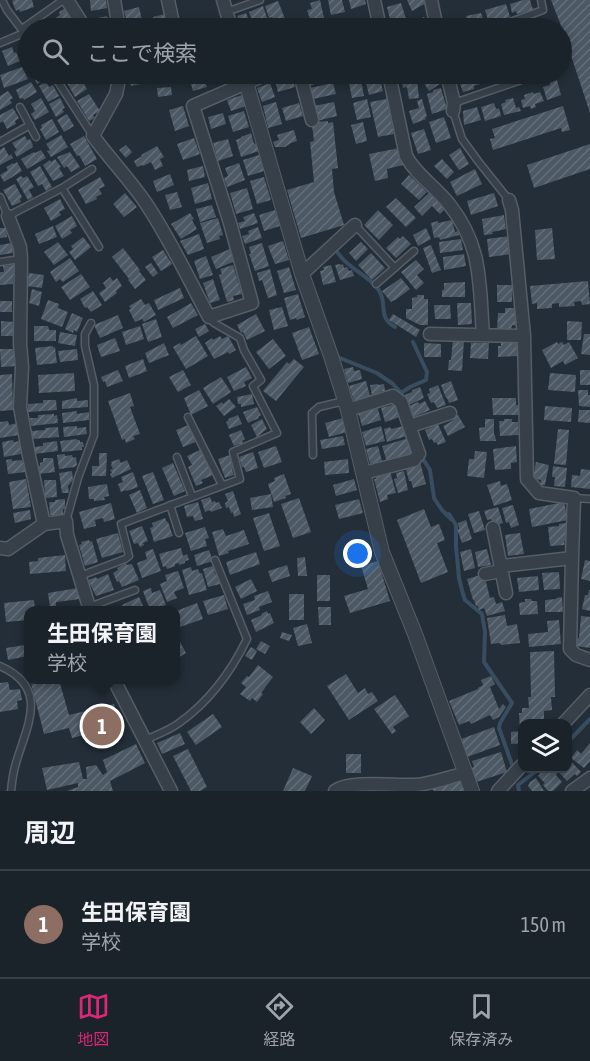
<!DOCTYPE html>
<html lang="ja">
<head>
<meta charset="utf-8">
<style>
	body { margin:0; font-family:"Asap Condensed","Noto Sans JP",sans-serif; background:#232a32; color:#f1f3f6 }
	.controls { position:absolute; right:18px; bottom:18px; display:grid; overflow:hidden; border-radius:12px; box-shadow:0 3px 9px #0003 }
	.controls button { width:54px; height:54px; display:grid; place-items:center; padding:0; border:0; border-bottom:2px solid #383f47; background:#1a222a; color:#f1f3f6; font:30px sans-serif }
	.you { position:absolute; left:358px; top:554px; width:21px; height:21px; margin:-15px; border:4px solid #fff; border-radius:50%; background:#1a73e8; box-shadow:0 0 0 9px #1a73e833 }
	.badge { display:grid; place-items:center; width:39px; height:39px; border-radius:50%; background:#db2777; color:#fff; font-size:20px; font-weight:700 }
	.pin { position:absolute; translate:-50% -50%; border:3px solid #fff; box-shadow:0 2px 6px #0006 }
	.popup { position:absolute; left:24px; top:606px; width:156px; height:78px; box-sizing:border-box; display:grid; place-content:center; border-radius:12px; background:#1a222a; filter:drop-shadow(0 2px 4px #0005); font-size:20px; white-space:nowrap; color:#9fa4a8 }
	.popup b { font-size:22px; color:#f1f3f6 }
	.popup::after { content:''; position:absolute; left:50%; top:100%; margin-left:-12px; border:12px solid transparent; border-top-color:#1a222a }
	.list { margin:0; padding:0; list-style:none }
	h2 { display:flex; justify-content:space-between; align-items:center; height:78px; margin:0; padding:0 24px; font-size:26px }
	h2 small { font-size:20px; font-weight:400; color:#9fa4a8 }
	.list li { display:grid; grid-template-columns:39px 1fr auto; gap:18px; align-items:center; box-sizing:border-box; height:108px; padding:0 24px; border-top:2px solid #383f47 }
	.list b { display:block; font-size:22px; white-space:nowrap }
	.list p { margin:0; font-size:20px; white-space:nowrap; color:#9fa4a8 }
	.list em { font-size:20px; font-style:normal; color:#9fa4a8 }
	.icon { flex:none; width:33px; height:33px; fill:none; stroke:currentColor; stroke-width:2; stroke-linecap:round; stroke-linejoin:round }
	.map { position:relative; flex:none; width:590px; height:791px; overflow:hidden }
	.search { position:absolute; background:#1a222a; box-shadow:0 3px 9px #0003; left:18px; right:18px; top:18px; height:66px; display:flex; align-items:center; gap:15px; box-sizing:border-box; padding:0 21px; border-radius:33px; color:#9fa4a8; font-size:22px }
	.sheet { height:186px; background:#1a222a }
	nav { display:flex; justify-content:space-around; align-items:center; box-sizing:border-box; height:84px; border-top:2px solid #383f47; background:#1a222a; font-size:16px; color:#9fa4a8 }
	nav a { display:grid; justify-items:center; gap:3px }
	nav .on { color:#db2777 }
	.map>svg:first-child { display:block }
	.lines { fill:none; stroke-linecap:round; stroke-linejoin:round }
	.stream { stroke:#394d61; stroke-width:4 }
	.building { fill:url(#building-hatch) }
	.service-casing { stroke:#555d67; stroke-width:9 }
	.minor-casing { stroke:#555d67; stroke-width:15 }
	.tertiary-casing { stroke:#555d67; stroke-width:16 }
	.service { stroke:#374049; stroke-width:6 }
	.minor { stroke:#374049; stroke-width:12 }
	.tertiary { stroke:#374049; stroke-width:14 }
</style>
</head>
<body>
<div class="map">
<svg width="590" height="791" viewBox="0 0 590 791">
	<defs>
		<pattern id="building-hatch" width="6" height="6" patternUnits="userSpaceOnUse" patternTransform="scale(1.5)"><rect width="6" height="6" fill="#4c5864"/><path d="M-1 1l2-2M0 6l6-6M5 7l2-2" fill="none" stroke="#636e79"/></pattern>
	</defs>
	<rect width="100%" height="100%" fill="#232e38"/>
	<g class="lines">
		<!-- stream -->
		<path class="stream" d="M338 253C348 269 367 274 378 289 389 304 376 316 395 327
			M340 358 377 373 393 384 401 393 410 387 426 380 427 372 413 342
			M423 459 430 470 434 498 442 510 451 519
			M449 514 456 525V546L459 578 463 594 465 600 482 614 485 632 484 662 512 703 500 723 499 728 514 770
			M568 742 590 719
			M519 791 518 785 540 768"/>
	</g>
	<!-- building -->
	<path class="building" d="M14 0H32L34 7 20 12 19 9 16 11 12 1Z
		M90 0H106L107 8 91 11Z
		M320 0 324 18 311 22 307 10 312 9 310 3Z
		M328 0H342L345 12 331 15Z
		M349 0H365L366 4 351 9Z
		M407 0H425L426 3 412 11Z
		M523 0H530L533 10 517 14 516 11 512 13 510 4Z
		M551 0H590V113L562 28Z
		M278 1 285 19 275 23 272 17 269 18 265 6Z
		M401 3 406 19 391 23 387 7Z
		M506 4 510 17 489 23 485 10Z
		M263 6 270 26 265 28H261L258 22 253 24 249 12Z
		M139 7 142 20 127 23 124 11Z
		M66 8 76 25 70 28H57L52 20 60 15 59 12Z
		M246 13 251 25 247 26 249 28H238L235 22 239 20 237 16Z
		M481 13 486 26 479 28H470L466 16Z
		M165 14 168 28H156L153 17Z
		M107 16 110 28H96L94 19Z
		M424 17 426 21 428 19 431 24 429 26 430 28H412L410 24Z
		M462 20 465 28H447L446 26Z
		M45 21 50 28H34Z
		M404 22 406 28H394L393 25Z
		M142 23 143 28H123L122 27Z
		M12 47 14 53 16 52 20 61 8 66 2 51Z
		M22 67 28 79 4 88 0 75Z
		M32 74H46L48 78 37 84Z
		M132 74H149L150 82 131 86 129 77 133 76Z
		M188 74H202L207 87 193 91Z
		M211 74H233L234 77 215 84Z
		M284 74H291L295 87 278 92 274 77Z
		M309 74H330L331 80 311 85Z
		M438 74 443 82 429 91 424 83Z
		M360 75 364 96 352 98 348 78Z
		M379 75 383 91 369 95 365 79Z
		M480 75 483 83 474 86V89L463 92 459 81Z
		M79 76 87 89 75 97 67 83Z
		M417 79 419 98 409 99 407 87 403 88 402 81Z
		M557 80 561 95 547 100 543 87 550 85V83Z
		M31 82 37 92 24 100 23 98 20 99 16 90Z
		M46 82 49 87 53 85 59 96 48 102 39 86Z
		M270 83 275 97 262 102 257 88Z
		M333 83 336 94 313 99 310 88Z
		M171 87 172 95 158 97 157 88Z
		M441 88 447 109 432 114 427 94 433 92V90Z
		M8 91 13 98 10 100 12 103 0 110V96Z
		M533 92 534 94 540 92 544 101 535 104 536 107 531 109 530 106 523 108 521 100 525 99 524 95Z
		M89 94 100 111 93 115 95 118 89 121 77 101Z
		M242 95 246 106 231 111 227 100Z
		M41 98 49 112 35 120 31 114 35 111 31 104Z
		M60 98 65 108 62 109 64 112 56 117 49 104Z
		M513 98 516 108 519 107 521 111 504 115 501 104 506 102 505 100Z
		M367 99 371 117 357 120 353 103Z
		M387 99 394 134 378 137 370 102Z
		M422 99 427 117H425L426 119 413 124 409 111 419 108 417 101Z
		M276 102 282 124 268 128 263 106Z
		M334 102 337 116 317 121 314 106Z
		M299 103 303 116 286 121 282 108Z
		M494 103 496 109 499 108 501 116 485 121 481 107Z
		M183 106 189 126 175 131 169 110Z
		M563 106 570 130 562 132 561 128 493 150 490 139 495 138 492 129Z
		M477 107 481 120 464 125 463 111Z
		M13 108 19 118 15 121 16 124 7 129 3 121 0 123V115Z
		M244 111 249 127 233 132 228 116Z
		M223 113 226 124 211 129 208 117Z
		M67 114 74 126 64 132 57 120Z
		M444 117 451 138 436 143 429 122Z
		M52 119 59 132 46 140 40 129 42 128 41 125Z
		M328 121V123L333 122 338 168 332 169 334 192 344 225 301 238 287 190 314 182 310 142 314 141 312 125H316V122Z
		M363 122 367 141 356 144 351 125Z
		M424 129 431 150 418 154 411 133Z
		M294 130 297 141 291 143 285 147H275L273 142 279 140 277 135Z
		M251 133 254 144 256 143 259 151 241 157 236 140 241 138V137Z
		M61 135 68 147 51 157 47 151 50 150 46 144Z
		M25 136 27 140 30 139 33 145H32L33 147 17 157 14 152 17 150 12 143Z
		M84 136 97 159 85 166 79 155 77 156 70 144Z
		M194 138 200 154 183 160 177 144Z
		M228 139 233 156 218 161 213 143Z
		M590 144V169L534 188 527 165Z
		M126 145 132 152 126 158 119 150Z
		M157 146 164 157 160 159 163 166 155 170 151 162 143 166 142 165 137 167 134 161 142 156 141 155Z
		M4 147 9 156 11 154 13 158 0 165V150Z
		M400 148 403 165 387 169 388 178 375 181 369 154Z
		M460 148 469 164 459 170 449 155Z
		M41 150 46 158 27 169 21 159 34 152 35 153Z
		M70 152 80 167 71 172 67 166 64 168 57 157Z
		M259 155 264 171 248 176 243 160Z
		M55 159 61 167 59 168 64 176 53 181 43 165 50 160 51 162Z
		M442 159 454 172 447 179 434 166Z
		M17 162 22 171 4 182 0 175 8 170 6 167 13 163 14 164Z
		M239 163 245 180 227 187 224 178 228 176 225 168Z
		M40 166 52 187 46 191 42 184 38 186 30 172Z
		M203 166 205 177 189 181 187 170Z
		M475 169 482 184 457 196 450 182Z
		M170 174 174 185 157 192 153 181Z
		M409 175 427 192 419 200 401 184Z
		M21 176 23 178 27 176 34 187 29 190 33 197 28 200 16 179Z
		M100 177 105 186 99 189 102 194 96 197 97 199 86 204 78 190Z
		M264 177 271 200 257 204 250 181Z
		M208 183 212 199 195 204 191 188Z
		M15 184 22 197 20 199 21 202 12 206 3 190Z
		M247 188 253 209 236 214 230 193Z
		M177 192 182 207 170 210 165 195Z
		M125 193 137 207 124 217 113 204Z
		M429 193 445 209 440 214 432 206 422 216 414 207Z
		M494 193 498 206 471 215 467 201Z
		M396 198 416 218 406 227 386 207Z
		M60 199 65 209 59 212 61 215 51 221 44 208Z
		M212 205 216 217 200 222 196 209Z
		M275 210 280 226 264 231 259 215Z
		M378 210 393 225 379 240 364 225Z
		M190 213 194 219 192 220 197 229 181 239 171 224Z
		M254 213 258 223 240 229 238 223 245 221 243 217Z
		M504 215 506 229 492 232 493 234 484 235 482 219Z
		M72 216 77 226 70 230 72 233 62 239 55 226Z
		M218 218 223 235 219 236 220 239 207 243 200 223Z
		M452 220 455 232 458 231 459 235 440 240 439 237 434 238 431 223 438 221V223Z
		M53 226 57 237 39 244 35 234Z
		M258 227 262 238 245 244 242 236 249 234 248 231Z
		M0 228H6L7 237 0 238Z
		M426 228 431 239 418 246 413 235Z
		M552 228 555 259 537 260 535 230Z
		M199 234 204 249 188 255 180 241Z
		M403 236 411 244 396 258 386 248 398 237 400 239Z
		M510 236 512 254 489 257 487 239Z
		M83 237 91 247 75 260 69 252 73 249 71 246Z
		M461 239 463 250 440 253 439 242Z
		M283 241 289 260 275 264 268 246Z
		M58 242 68 255 54 265 44 252Z
		M361 242 368 249 356 261 349 253Z
		M12 243 13 253 0 255V245Z
		M262 243 269 266 255 271 249 254H251L249 247Z
		M431 245 441 270 432 273 423 248Z
		M123 248 140 270 139 271 146 280 135 289 128 280 129 279 112 257Z
		M230 249 235 261 216 269 211 257Z
		M163 250 172 264 161 271 152 257Z
		M371 253 385 268 372 280 358 265Z
		M464 254 466 266 444 270 443 257Z
		M206 256 213 275 200 279 194 261Z
		M70 258 79 271 63 282 60 279 56 282 50 272Z
		M416 260 424 269 417 275 424 283 416 290 401 272Z
		M151 263 158 273 153 277 145 267Z
		M340 264 341 265 343 264 344 268 347 267 349 271 352 270 354 276 340 280 335 265Z
		M14 265 15 276H13V284L0 285V272H4L3 266Z
		M233 265 242 294 233 296 234 300 227 302 219 275 222 274 220 269Z
		M331 265 336 282 323 285 320 271 324 270 323 267Z
		M289 267 296 290 284 293 277 271Z
		M270 269 277 295 268 298 262 280 259 281 257 273Z
		M29 273 44 275 42 288 27 286Z
		M81 274 90 287 70 300 61 287Z
		M110 277 113 281 117 278 122 286 116 291 117 293 105 302 99 293 106 288 103 283Z
		M401 278 410 289 394 301V300L391 302 382 291Z
		M213 279 220 300 210 303 203 283Z
		M588 281 590 304 582 305 581 301 574 302 575 306 559 307V303L552 304V308L537 309V303L532 304 530 286Z
		M465 282V297H442V290H444V283Z
		M497 285H512V302H497Z
		M180 288 184 298 158 310 154 300Z
		M32 289 42 292 39 306 29 303Z
		M93 291 102 305 91 312 87 307 85 308 80 299Z
		M298 294 305 317 297 320 296 318 290 320 284 298Z
		M417 295H424V299H428V325H420L406 318V309H412V298L417 297Z
		M141 299 145 305 149 303 156 315 144 322 142 319 135 322 129 310 131 309 129 306Z
		M48 300 59 304 58 308 68 312 62 327 41 319Z
		M0 301H12V312H0Z
		M191 303 198 315 173 328 167 317Z
		M457 303H471L472 324 458 325Z
		M434 305H450L451 319H435Z
		M282 307 288 326 274 330 269 310Z
		M505 308H518V326L512 325 511 330 497 329 498 313H505Z
		M72 313 83 318 77 332 74 330 73 333 65 329Z
		M256 314 265 331 247 340 243 332 241 333 237 325Z
		M393 314 420 330 416 337 389 320Z
		M118 315 123 328 100 338 94 325Z
		M156 319 162 337 148 342 142 324Z
		M1 321 14 322 13 336H1Z
		M567 321 582 322 581 340H567Z
		M205 324 209 331 199 337 195 329Z
		M34 326H48L49 330H56V341H34Z
		M140 326 144 339 126 345 122 332Z
		M309 327 319 354 302 360 292 333Z
		M60 332 77 335 75 346 58 343Z
		M584 334H590V355L581 354Z
		M196 336 208 356 186 369 173 347 180 343 181 345Z
		M220 336 222 339 228 336 236 350 229 354 228 352 214 359 205 343 212 338 213 340Z
		M115 338 120 351 101 357 97 345Z
		M273 339 286 356 269 369 256 352Z
		M453 339 464 340 462 371 448 370 449 360H451Z
		M517 341V356L498 357V346H501V342Z
		M557 342 558 344 562 342 564 345 569 342 578 358 565 365 563 361 551 368 542 350Z
		M164 343 169 355 149 363 145 353Z
		M424 343 441 344V357H424Z
		M471 343H489L488 359 470 358Z
		M53 346V348L55 347 57 363 37 365 35 348Z
		M0 349H14V354H17L18 366 1 367Z
		M77 349 78 360 60 362 58 351Z
		M143 359 147 371 129 378 125 366Z
		M294 359 304 367 276 401 263 391 287 362 289 364Z
		M246 367 252 378 244 382 246 386 234 391 227 377Z
		M353 367 354 371 360 370 362 379 348 383 344 369Z
		M118 370 123 381 107 387 105 381 103 382 101 377Z
		M183 370 191 385 178 392 169 377Z
		M580 370H590V385H580Z
		M74 373 75 391 39 393 38 375Z
		M550 373 576 375 575 392 548 390Z
		M12 374 13 410 0 411V375Z
		M221 377 231 392 213 404 203 388Z
		M366 381 370 396 354 401 349 386Z
		M451 381 458 400 449 403 447 398H446L441 385Z
		M378 384 379 385 384 384 385 391 379 392 380 394 372 396 370 385Z
		M438 385 446 405 437 408 434 402 431 403 427 394 430 393 429 389Z
		M420 387 424 398 409 405 405 395 412 392V390Z
		M199 390 208 406 191 415 184 398Z
		M578 390H588V395H590V407L579 406Z
		M130 393 134 406 130 407 140 434 133 436 135 439 126 443 125 439 122 440 108 401Z
		M252 394 254 404 241 407V404H238L237 397Z
		M77 398V401L88 400V407L62 409V401Z
		M492 398H516V405H519V415H493Z
		M229 399 236 407 224 416 216 406 222 402 223 404Z
		M43 400H56L57 410 28 412V404L43 403Z
		M425 401 430 410 414 417 409 406 418 402 419 404Z
		M396 404 400 417 385 422 381 408Z
		M377 406 381 420 362 426 358 412Z
		M545 406 572 408 571 422 544 420Z
		M257 407 261 415 258 417 259 418 248 423 243 412Z
		M579 410H590V423L578 422Z
		M77 411V414L89 412V420L63 423 62 413Z
		M54 414V416L57 415 58 423 31 426 30 418H38V415Z
		M238 415 242 424 229 429 226 422 229 420 228 419Z
		M458 415 465 427 448 436 443 426 454 420 453 418Z
		M343 418 347 432 329 437 325 423Z
		M262 419 267 429 257 437 251 425Z
		M485 419H494V435H495L496 441H480L479 428 485 427Z
		M504 419H512V422H518L519 435 500 436 499 421H504Z
		M8 421 9 425 18 423 19 435 0 438V422Z
		M191 424 198 441 183 447 176 430Z
		M438 424 446 442 438 445 436 442 434 443 432 439 429 440 425 430Z
		M77 426V428L86 427 87 434 64 437 63 427Z
		M381 426 385 441 366 446 362 432Z
		M404 426 407 436 387 442 384 429 390 427 391 429Z
		M58 427 59 437 32 439 31 431 45 430V428Z
		M558 429 569 430 566 465 554 464Z
		M241 430 245 439 242 441 243 443 234 446 229 435Z
		M343 436 345 445 322 449 320 440Z
		M409 438 414 455 387 462 382 446Z
		M77 439V440H80V442H83L84 447H82V450L62 452 60 441Z
		M13 440 14 442 20 441 21 454 4 457 2 442Z
		M57 441 58 451 34 454V447L43 446V443Z
		M276 446 282 462 264 468 258 452Z
		M378 446 382 461 370 464 366 449Z
		M516 446 517 462 511 463V469L495 470 493 449Z
		M202 449 213 475 201 480 203 483 196 486 188 467 192 465 187 456Z
		M475 451 487 452 484 478 467 476 469 459H474Z
		M253 452 258 468 246 472 244 467H242L239 457Z
		M99 453H107L106 476H92V466H99Z
		M65 454V456L72 455 73 458 76 457 77 465 75 467 59 469 57 455Z
		M230 455 234 468 232 469 234 475 225 478 218 459Z
		M43 458H53L55 472 39 474 38 466H40V463L43 462Z
		M12 459V461L22 460 26 472 8 474 6 460Z
		M119 459 121 463 127 460 131 469 112 478 110 474 112 473 110 470 113 469 111 465 112 464 111 462Z
		M348 459 349 473 325 475 324 462Z
		M420 462 426 484 413 488 411 481H409L405 466Z
		M536 462 549 465 545 485H540L541 480 533 478Z
		M173 463 185 491 174 496 162 468Z
		M553 466 567 468 565 487 554 486 555 477H552Z
		M581 469 590 470V489L571 487 572 475 580 476Z
		M72 471 73 480 68 486 69 493H62L59 473Z
		M390 471 396 493 387 495 388 499 380 502 374 479H376L377 475Z
		M404 471 408 490 398 493 394 479 397 478 396 473Z
		M133 472 138 487 127 491 126 490 121 492 118 484 123 482 121 477Z
		M153 472 164 500 153 504 142 476Z
		M284 474 291 494 285 496 286 498 274 502 268 484 275 481 274 478Z
		M26 479 31 507 13 509 9 482Z
		M354 479 357 490 336 496 333 485Z
		M44 480H56L57 497 45 498Z
		M500 481 501 486 507 484 512 500 494 506 487 485Z
		M107 484 109 496 104 497 105 500 94 501V499H89L88 487Z
		M140 490 147 508 137 513 129 495Z
		M233 491 241 514 234 517 233 512 231 513 229 507 226 508 225 503 228 501 225 494Z
		M271 494 273 507 252 510 250 498Z
		M210 497 212 502 215 501 216 503 219 502 222 508 211 512 210 510 205 512 201 500Z
		M299 498 311 532 293 538 281 504Z
		M65 499V509H63V515L52 516V515H50L49 502H55V500Z
		M359 499 363 513 339 519 335 505Z
		M198 502 203 519 195 521 193 516 187 517 184 506Z
		M564 502 568 520 532 527 529 509Z
		M111 503 115 519 104 522 103 518 95 520 96 526 84 529 79 512Z
		M513 505 519 525 511 528 509 522 506 523 502 508Z
		M498 507 503 523 493 526 491 519 487 520 484 511Z
		M424 509 431 527 439 524 445 540 437 543 448 572 421 583 397 520Z
		M30 510 31 519 15 523 13 513Z
		M479 511 485 530 474 533 468 514Z
		M269 513 280 546 264 551 253 518Z
		M165 518 167 522H168L173 536 154 542 150 528 153 527 152 523Z
		M466 520 472 539 462 543 457 529H459L458 523Z
		M566 523 567 536H566L567 541H564L565 545 550 546 548 527 559 526V524Z
		M142 526 148 541 143 543 144 545 140 547 138 543 134 544 129 531Z
		M205 527 209 538 205 539 207 546 191 551 185 533Z
		M223 529 226 536 244 530 249 544 228 551 229 553 219 556 212 532Z
		M118 533 123 552 102 558 96 539Z
		M520 533 524 554 508 556 505 535Z
		M89 540 90 542 92 541 98 562 85 566 79 545 82 544 81 542Z
		M181 548 183 556 187 554 189 560 185 561V563L179 565V563L175 564V566L167 569 166 566 163 567 159 554Z
		M153 549 161 571 142 578 137 563 147 559 145 552Z
		M471 549 475 568 464 571 460 552Z
		M487 549 491 565 478 567 475 552Z
		M209 550 213 561 197 566 194 555Z
		M256 552 260 564 230 575 226 562Z
		M65 555 66 571 30 574 29 562 38 561V558Z
		M305 557 307 576H298L297 558Z
		M585 560 590 561V581L581 579Z
		M378 561 390 601 350 613 344 596 368 589 361 566Z
		M126 563 127 565 132 564 139 580 122 587 119 581 117 582 113 573 118 570 117 568Z
		M287 565 290 576 272 582 268 571Z
		M213 566 215 574H217L220 584 208 587 203 569Z
		M191 567 192 571 198 569 200 574 202 573 207 590 189 595 182 570Z
		M178 571 184 588 174 592 177 598 167 602 160 584 167 581 165 575Z
		M559 572 560 589 544 590 542 573Z
		M108 574 114 590 96 596 88 580 96 577 97 579Z
		M484 574 490 598 494 597 496 604 502 602 505 611 487 616 484 608 479 610 478 606H476L474 600H473L467 579Z
		M317 575H330V601H317Z
		M538 576 539 590 519 592 517 578Z
		M251 579 257 591 241 599 235 587Z
		M78 588 80 599 56 602V607L50 608 48 593Z
		M151 588 152 593 160 590 166 605 157 608 158 610H150L143 591Z
		M589 590H590V611L582 609 585 595H588Z
		M268 591 272 602 259 607 260 610 247 615 243 604 255 600 254 596Z
		M289 594H304V620H289Z
		M224 595 228 609 208 615 203 601Z
		M139 597 145 610H124L122 605Z
		M562 597 563 612H545V600L556 599V598Z
		M525 599H531L532 601H537L538 614 520 615 519 603 525 602Z
		M34 600 35 610H28V620L6 622 4 603Z
		M197 603 203 619 177 628 176 623V611Z
		M318 607H331V625H319Z
		M267 611 268 614 270 613 274 623 256 632 251 620 262 615 261 614Z
		M505 615 507 626 517 624 520 643 501 645 500 643 491 644 487 618Z
		M581 616 590 617V648L576 646 577 638H579Z
		M559 620 561 644 529 647 528 634 548 632 547 621Z
		M307 624 312 643 298 646 293 628Z
		M282 632 292 635 289 641 280 638Z
		M176 634 186 653 176 659Z
		M261 641 270 646 265 654 256 649Z
		M25 645 27 656 8 660 6 648Z
		M251 647 257 651 252 660 245 656Z
		M554 651 555 697H551L552 710 544 711V724H522V743L511 744V732L520 731 519 713H522V708H529L528 697H531L530 652Z
		M258 665 273 677 261 693 263 694 257 702 252 698 250 701 240 694 246 687 241 683 247 676 249 677Z
		M346 674 358 693 365 688 368 694 372 692 378 701 349 720 327 686Z
		M491 676 495 684 490 687 499 709 503 704 506 707 499 717 493 720 490 715 471 724 469 721 459 725 449 701 478 689V688L483 685 481 680Z
		M47 680H59L69 715 114 704 122 734 86 743 84 735 72 738 69 728 44 734 31 683Z
		M8 682 10 690 20 689 22 700 17 701 18 709 0 712V683Z
		M395 695 409 716 393 727 396 731 392 734 374 709Z
		M314 708 325 720 311 734 300 722Z
		M213 714 222 727 196 745 187 732Z
		M494 727 500 745 467 757 461 739Z
		M180 733 185 744 162 754 157 743Z
		M590 743V761L584 768 571 758 577 750 581 754Z
		M136 744 145 763 110 781 113 791H67L78 787V783L47 790 42 768 79 762 83 779H87L86 767 96 765 103 775 107 772 103 760Z
		M188 749 207 787 200 791H191L173 756Z
		M501 752 507 772 476 782 471 768 474 767 472 761Z
		M346 754H361V773H346Z
		M568 758 581 772 577 776 575 774 567 781 555 768H568Z
		M293 768 312 776 305 791H283Z
		M545 768H553L557 774 556 775 562 782 553 791H548L543 785 545 783 538 776Z
		M536 778 544 791H532L528 786 530 782Z
		M459 781 462 782 465 791H434L431 788Z"/>
	<g class="lines">
		<defs>
			<path id="service" d="M2 0 7 10 28 38
				M226 12 260 0
				M279 28 284 27
				M494 28 543 10 541 0
				M22 29 63 0
				M0 43 24 33
				M53 74 93 136
				M509 74 512 83
				M454 103 527 78
				M20 107 36 137
				M453 111 462 139 478 161 509 200
				M0 142 30 125
				M62 188 99 247
				M0 197 8 216 62 188 92 169
				M355 225 395 268
				M0 262 21 259
				M376 284 414 251
				M188 417 222 485
				M313 455 312 413 319 407 344 401
				M177 457 192 496
				M574 498 590 499
				M170 505 179 533
				M66 521 78 478 94 435V385L85 346V334L91 323
				M80 576 125 559 129 556 121 524 240 479 233 452 277 433 253 386 261 380 244 350 240 338 214 323 209 317
				M89 607 135 590
				M0 666C50 688 27 725 16 763 13 772 12 782 11 791
				M145 740C156 735 170 730 179 723 210 701 231 672 247 639L215 560"/>
			<path id="minor" d="M67 0 85 28
				M114 0 119 28
				M168 0 174 28
				M223 0 231 28
				M374 0 380 28
				M431 0 437 28
				M120 74 116 94 93 136C110 159 130 180 145 202 170 239 188 278 209 317L252 303 230 223 193 106 267 74
				M300 74 312 120
				M389 74 406 156C416 175 436 187 449 204 483 247 479 283 483 335
				M447 74 454 103 453 111
				M509 200 512 210 524 336 527 479 539 493 574 498 572 558 570 649 576 655 590 660
				M8 216 20 247 21 259 20 344 22 367 20 407 29 456 44 524
				M302 274 355 225
				M430 334 524 336
				M348 410 393 396 401 402 419 454 414 460 364 473
				M410 426 450 413
				M493 528 506 593
				M0 548 8 549 44 524 66 521 67 535 90 610
				M501 566 572 558
				M485 574 501 571
				M114 680 171 791
				M563 724 590 695
				M335 791C349 780 396 786 415 785 431 784 449 777 466 773
				M498 791 522 765
				M572 791 590 778"/>
			<path id="tertiary" d="M246 82 302 274 331 356 348 410 382 552 415 634 472 791"/>
		</defs>
		<!-- service casing -->
		<use href="#service" class="service-casing"/>
		<!-- minor casing -->
		<use href="#minor" class="minor-casing"/>
		<!-- tertiary casing -->
		<use href="#tertiary" class="tertiary-casing"/>
		<!-- service -->
		<use href="#service" class="service"/>
		<!-- minor -->
		<use href="#minor" class="minor"/>
		<!-- tertiary -->
		<use href="#tertiary" class="tertiary"/>
	</g>
</svg>
<div class="controls">
<button><svg class="icon" aria-label="layers" viewBox="0 0 24 24"><path d="M12 4l9 5-9 5-9-5zM3 14l9 5 9-5"/></svg></button>
</div>
<div class="you"></div>
<div class="pin badge" style="left:102px;top:726px;background:#8d6e63">1</div>
<div class="popup"><b>生田保育園</b>学校</div>
<div class="search"><svg class="icon" aria-label="search" viewBox="0 0 24 24"><circle cx="10" cy="10" r="6"/><path d="M15 15l6 6"/></svg>ここで検索</div>
</div>
<section class="sheet">
<h2>周辺<small></small></h2>
<ul class="list">
<li><span class="badge" style="background:#8d6e63">1</span><div><b>生田保育園</b><p>学校</p></div><em>150 m</em></li>
</ul>
</section>
<nav>
<a class="on"><svg class="icon" aria-label="map" viewBox="0 0 24 24"><path d="M3 6l6-2 6 2 6-2v14l-6 2-6-2-6 2zM9 4v14M15 6v14"/></svg>地図</a>
<a><svg class="icon" aria-label="directions" viewBox="0 0 24 24"><path d="M12 3l9 9-9 9-9-9zM9 14v-3h6M13 9l2 2-2 2"/></svg>経路</a>
<a><svg class="icon" aria-label="saved" viewBox="0 0 24 24"><path d="M7 4h10v16l-5-4-5 4z"/></svg>保存済み</a>
</nav>
</body>
</html>
